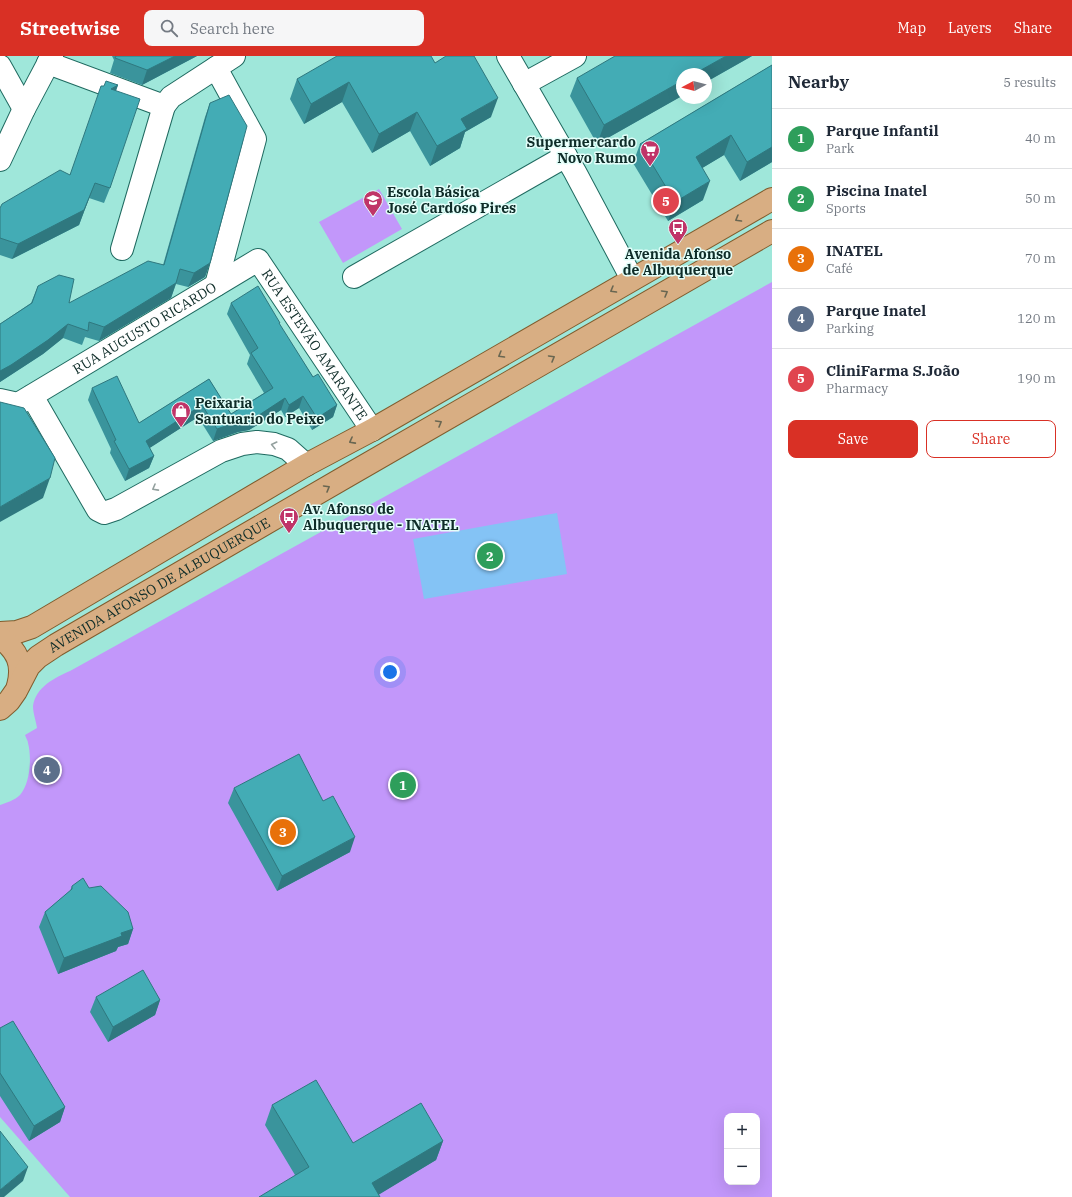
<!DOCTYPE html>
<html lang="en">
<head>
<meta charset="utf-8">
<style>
	body { margin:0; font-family:"IBM Plex Serif",serif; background:#f6f6f7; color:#1f2937 }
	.controls { position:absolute; right:12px; bottom:12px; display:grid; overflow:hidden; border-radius:8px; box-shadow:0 4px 16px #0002 }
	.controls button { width:36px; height:36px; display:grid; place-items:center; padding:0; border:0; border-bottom:1px solid #e0e1e3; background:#fff; color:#1f2937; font:20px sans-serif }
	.compass { position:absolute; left:676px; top:12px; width:36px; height:36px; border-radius:50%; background:#fff; box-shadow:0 4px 16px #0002; rotate:263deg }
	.you { position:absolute; left:390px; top:616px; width:14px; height:14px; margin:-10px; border:3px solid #fff; border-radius:50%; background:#1a73e8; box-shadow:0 0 0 6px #1a73e833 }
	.badge { display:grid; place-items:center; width:26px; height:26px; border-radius:50%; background:#d93025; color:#fff; font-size:13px; font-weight:700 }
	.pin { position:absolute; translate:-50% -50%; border:2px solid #fff; box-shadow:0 1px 4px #0006 }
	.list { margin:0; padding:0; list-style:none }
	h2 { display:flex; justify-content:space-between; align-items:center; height:52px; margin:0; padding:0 16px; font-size:17px }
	h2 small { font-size:13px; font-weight:400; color:#747a83 }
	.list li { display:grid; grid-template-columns:26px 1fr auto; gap:12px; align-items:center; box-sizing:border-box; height:60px; padding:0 16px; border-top:1px solid #e0e1e3 }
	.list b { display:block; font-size:15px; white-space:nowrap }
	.list p { margin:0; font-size:13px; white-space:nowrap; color:#747a83 }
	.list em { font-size:13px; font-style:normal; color:#747a83 }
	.actions { display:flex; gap:8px; padding:12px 16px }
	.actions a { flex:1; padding:9px 0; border:1px solid #d93025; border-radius:8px; text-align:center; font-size:14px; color:#d93025 }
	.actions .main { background:#d93025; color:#fff }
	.icon { flex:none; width:22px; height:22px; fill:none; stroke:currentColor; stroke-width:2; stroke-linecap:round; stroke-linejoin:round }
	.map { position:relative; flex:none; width:772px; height:1141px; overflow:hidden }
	header { display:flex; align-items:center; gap:24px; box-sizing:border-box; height:56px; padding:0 20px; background:#d93025; color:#fff }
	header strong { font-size:19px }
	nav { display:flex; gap:22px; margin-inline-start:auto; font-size:14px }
	.search { width:280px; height:36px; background:#f6f6f7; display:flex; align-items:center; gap:10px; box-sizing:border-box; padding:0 14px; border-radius:8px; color:#747a83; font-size:15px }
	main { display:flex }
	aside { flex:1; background:#fff }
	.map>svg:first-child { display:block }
	.green { fill:#c297fa; fill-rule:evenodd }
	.water { fill:#84c3f5 }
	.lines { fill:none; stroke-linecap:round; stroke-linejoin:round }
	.minor-casing { stroke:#1f6a60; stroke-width:24 }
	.major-casing { stroke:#805d2e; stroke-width:24 }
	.minor { stroke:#fff; stroke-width:22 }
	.major { stroke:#d8ae83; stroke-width:22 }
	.wall { fill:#3a949c }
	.shaded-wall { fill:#2f787f }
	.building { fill:#43acb5; stroke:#2f787f }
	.oneway { stroke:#696651 }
	.oneway2 { stroke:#93a09e }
	.labels { text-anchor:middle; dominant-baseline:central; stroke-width:3; stroke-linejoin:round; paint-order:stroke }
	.poi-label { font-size:14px; font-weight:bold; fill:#0e2c28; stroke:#e3fef9; text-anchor:start }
	.street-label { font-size:14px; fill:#0e2c28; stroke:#e3fef9 }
</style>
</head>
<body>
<header>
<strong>Streetwise</strong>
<div class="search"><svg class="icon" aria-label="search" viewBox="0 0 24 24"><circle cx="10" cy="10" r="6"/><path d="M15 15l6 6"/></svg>Search here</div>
<nav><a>Map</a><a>Layers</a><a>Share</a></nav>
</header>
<main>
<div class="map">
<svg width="772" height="1141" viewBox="0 0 772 1141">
	<rect width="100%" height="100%" fill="#9fe7da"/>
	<!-- green -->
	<path class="green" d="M379 133 402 173 343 207 319 166Z
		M772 226V1141H70L0 1061V749C6 747 15 744 20 739 30 728 32 702 28 687 28 685 26 682 25 679L37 672C36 665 33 657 33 650 36 631 54 622 70 615ZM727 1060H757V1126H727Z"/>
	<!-- water -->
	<path class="water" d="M557 457 567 518 424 543 413 483Z"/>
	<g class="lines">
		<defs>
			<g id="minor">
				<path d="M508 0 575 116 632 223"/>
				<path d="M48 7 164 50 171 41 234 0"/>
				<path d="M0 10 24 53"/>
				<path d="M216 12 255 83 216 229"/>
				<path d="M524 28 575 0"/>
				<path d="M0 104 24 53 52 0"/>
				<path d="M122 193 164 50"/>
				<path d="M354 221 566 100"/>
				<path d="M32 340 95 449 98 454 104 457 116 453 221 395 242 388 257 386 274 388 288 393 306 409"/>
				<path id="s1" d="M0 344 18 348 258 204 372 374"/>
			</g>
			<g id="major">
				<path d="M0 577 17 576 32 571 306 409 372 374 772 143"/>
				<path d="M0 581C17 595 24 607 18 630"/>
				<path id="s2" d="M0 653 9 645 16 635 29 610 38 601 56 589 347 420 772 175"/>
			</g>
		</defs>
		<!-- minor casing -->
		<use href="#minor" class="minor-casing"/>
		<!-- major casing -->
		<use href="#major" class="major-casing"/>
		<!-- minor -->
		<use href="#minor" class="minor"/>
		<!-- major -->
		<use href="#major" class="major"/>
	</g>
	<!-- wall -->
	<path class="wall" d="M112 0H197L142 29 110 17 114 4Z
		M752 0 597 88 570 40 577 22Z
		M435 7 491 61 465 76 460 92 430 110 410 75 372 97 342 46 304 68 290 43 297 23Z
		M772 9V106L740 125 724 99 702 112 703 144 668 165 633 107 640 88Z
		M118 29 116 35 110 132 104 147 89 142 79 169 12 203 0 199V152L70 119 104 30Z
		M210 47V207L205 221 188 231 176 228 171 242 99 285 85 281 82 289 63 282 43 298 0 326V268L31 247 38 230 69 247 163 209 205 61Z
		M231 247 279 268 313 321 337 349 333 361 312 374 299 352 285 361 281 354 249 374 238 376 213 385 198 361 149 392 154 400 149 412 125 425 110 397 111 393 88 344 92 332 139 367 209 323 231 358 264 337 247 308 250 299 227 258Z
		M234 732 323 745 350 796 277 835 228 747Z
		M72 830 89 832 133 873 128 888 118 891 116 895 58 918 39 871 45 856 70 835Z
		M96 941 160 944 155 959 108 986 90 956Z
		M0 972 65 1051 60 1066 29 1085 0 1040Z
		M272 1049 353 1087 443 1085 436 1104 379 1138 295 1119 265 1069Z"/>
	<!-- shaded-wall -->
	<path class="shaded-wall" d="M175 0H197L142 29 147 14Z
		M726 0H752L706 26V18H694Z
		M682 25V40L597 88 604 69Z
		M349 26 342 46 304 68 311 48Z
		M118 29 112 44 111 33Z
		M498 42 491 61 465 76 460 92 430 110 437 90 461 63Z
		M417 56 410 75 372 97 379 78Z
		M731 79 724 99 689 120 696 101Z
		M772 91V106L740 125 747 106Z
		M710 125 703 144 668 165 675 146Z
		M95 127 79 169 12 203 18 188Z
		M210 207 205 221 188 231 194 217Z
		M176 227 171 242 99 285 104 271Z
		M68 268 63 282 43 298 0 326V315Z
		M303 340 299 352 285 361 289 349Z
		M285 342 281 354 249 374 238 376 213 385 217 373Z
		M202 349 198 361 142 397 146 385Z
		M337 349 333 361 312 374 317 362Z
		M154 400 149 412 125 425 129 413Z
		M50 422 43 442 0 466V451Z
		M355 781 350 796 277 835 282 820Z
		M133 873 128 888 118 891 116 895 58 918 64 902 121 877Z
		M160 944 155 959 108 986 113 971Z
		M65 1051 60 1066 29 1085 34 1070Z
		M443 1085 436 1104 375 1141 372 1127Z
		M28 1111 23 1125 4 1141H0V1134Z"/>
	<!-- building -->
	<path class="building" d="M116 0H175L147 14 115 2Z
		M337 0H431L435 7 446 0H474L498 42 461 63 467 73 437 90 417 56 379 78 349 26 311 48 297 23Z
		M615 0H726L694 18H682V25L604 69 577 22Z
		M772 9V91L747 106 731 79 696 101 710 125 675 146 640 88Z
		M106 25 118 29 111 33 140 43 110 132 95 127 84 154 18 188 0 182V152L2 148 60 114 70 119 101 30H104Z
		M229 39 247 70 210 207 194 217 180 213 176 227 104 271 89 266 88 275 68 268 48 284 11 309 0 315V268L32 247 38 230 59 219 74 223 69 247 148 205 164 209 210 47Z
		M258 230 280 267H279L313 321 318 318 337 349 317 362 303 340 289 349 285 342 253 363 242 364 217 373 202 349 146 385 154 400 129 413 114 385 116 384 92 332 117 320 139 367 209 323 231 358 273 332 251 297 258 292 231 247Z
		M0 346 24 352 55 402 50 422 0 451Z
		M299 698 323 745 333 740 355 781 282 820 234 732Z
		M83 822 89 832 101 830 128 856 133 873 121 877 122 880 64 902 45 856 72 833V830Z
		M143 914 160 944 113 971 96 941Z
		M13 965 65 1051 34 1070 0 1017V972Z
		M316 1024 353 1087 421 1047 443 1085 372 1127 380 1141H259L309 1111 272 1049Z
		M0 1075 28 1111 0 1134Z"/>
	<!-- one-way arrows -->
	<defs><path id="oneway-chevron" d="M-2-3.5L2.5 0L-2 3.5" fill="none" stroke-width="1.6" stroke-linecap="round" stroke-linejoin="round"/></defs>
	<g class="oneway">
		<use href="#oneway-chevron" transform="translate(738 163) rotate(150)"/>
		<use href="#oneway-chevron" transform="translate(613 234) rotate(150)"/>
		<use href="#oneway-chevron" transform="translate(665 237) rotate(-30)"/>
		<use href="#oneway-chevron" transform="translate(501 299) rotate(150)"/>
		<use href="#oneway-chevron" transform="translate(552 302) rotate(-30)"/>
		<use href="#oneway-chevron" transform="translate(439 367) rotate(-30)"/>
		<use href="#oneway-chevron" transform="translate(352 385) rotate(152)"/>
		<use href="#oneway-chevron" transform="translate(327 432) rotate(-30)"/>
	</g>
	<g class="oneway2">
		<use href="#oneway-chevron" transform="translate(274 389) rotate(-166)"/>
		<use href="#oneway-chevron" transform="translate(155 432) rotate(151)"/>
	</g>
	<!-- icons -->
	<defs>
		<symbol id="supermarket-pin" viewBox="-11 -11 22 30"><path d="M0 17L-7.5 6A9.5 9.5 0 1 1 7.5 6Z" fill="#c03468" stroke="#e3fef9"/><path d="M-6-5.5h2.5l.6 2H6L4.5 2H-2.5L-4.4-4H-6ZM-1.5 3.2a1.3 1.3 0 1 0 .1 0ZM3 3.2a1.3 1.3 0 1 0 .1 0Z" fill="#fff"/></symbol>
		<symbol id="school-pin" viewBox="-11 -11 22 30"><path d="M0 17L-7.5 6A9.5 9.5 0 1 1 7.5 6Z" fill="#c03468" stroke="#e3fef9"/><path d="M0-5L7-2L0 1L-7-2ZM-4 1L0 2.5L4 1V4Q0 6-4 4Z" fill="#fff"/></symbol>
		<symbol id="bus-pin" viewBox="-11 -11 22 30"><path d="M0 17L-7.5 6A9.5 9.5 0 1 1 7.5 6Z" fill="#c03468" stroke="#e3fef9"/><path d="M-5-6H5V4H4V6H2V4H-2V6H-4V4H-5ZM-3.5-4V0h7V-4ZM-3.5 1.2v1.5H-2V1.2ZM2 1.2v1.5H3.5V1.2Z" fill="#fff"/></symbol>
		<symbol id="shop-pin" viewBox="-11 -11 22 30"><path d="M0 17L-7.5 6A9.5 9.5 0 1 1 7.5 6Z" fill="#c03468" stroke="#e3fef9"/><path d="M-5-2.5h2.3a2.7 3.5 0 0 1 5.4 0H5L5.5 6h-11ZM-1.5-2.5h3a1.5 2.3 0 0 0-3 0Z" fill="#fff"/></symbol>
	</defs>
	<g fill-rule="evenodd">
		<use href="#supermarket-pin" x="639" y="83" width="22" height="30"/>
		<use href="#school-pin" x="362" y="133" width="22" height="30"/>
		<use href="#bus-pin" x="667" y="161" width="22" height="30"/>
		<use href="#shop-pin" x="170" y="344" width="22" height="30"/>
		<use href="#bus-pin" x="278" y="450" width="22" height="30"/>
	</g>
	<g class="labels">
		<!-- poi labels -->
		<g class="poi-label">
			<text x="636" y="86" text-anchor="end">Supermercardo<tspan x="636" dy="16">Novo Rumo</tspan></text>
			<text x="387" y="136">Escola Básica<tspan x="387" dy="16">José Cardoso Pires</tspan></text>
			<text x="678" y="198" text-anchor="middle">Avenida Afonso<tspan x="678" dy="16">de Albuquerque</tspan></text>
			<text x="195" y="347">Peixaria<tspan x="195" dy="16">Santuario do Peixe</tspan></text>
			<text x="303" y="453">Av. Afonso de<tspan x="303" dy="16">Albuquerque - INATEL</tspan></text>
		</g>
		<!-- street labels -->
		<g class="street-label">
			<text stroke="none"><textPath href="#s1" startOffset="166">RUA AUGUSTO RICARDO</textPath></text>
			<text stroke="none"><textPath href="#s1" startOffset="400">RUA ESTEVÃO AMARANTE</textPath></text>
			<text stroke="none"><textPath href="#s2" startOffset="206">AVENIDA AFONSO DE ALBUQUERQUE</textPath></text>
		</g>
	</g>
</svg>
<div class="controls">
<button>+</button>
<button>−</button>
</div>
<svg class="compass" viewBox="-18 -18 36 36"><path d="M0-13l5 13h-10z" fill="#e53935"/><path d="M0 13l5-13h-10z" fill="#747a83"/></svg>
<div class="you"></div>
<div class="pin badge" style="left:403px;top:729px;background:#2e9e5b">1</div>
<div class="pin badge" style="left:490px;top:500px;background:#2e9e5b">2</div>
<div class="pin badge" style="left:283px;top:776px;background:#e8710a">3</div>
<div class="pin badge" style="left:47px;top:714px;background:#5c6f8a">4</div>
<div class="pin badge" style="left:666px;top:145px;background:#e0444e">5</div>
</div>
<aside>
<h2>Nearby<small>5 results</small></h2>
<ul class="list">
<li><span class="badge" style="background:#2e9e5b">1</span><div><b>Parque Infantil</b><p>Park</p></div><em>40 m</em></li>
<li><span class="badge" style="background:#2e9e5b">2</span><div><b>Piscina Inatel</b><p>Sports</p></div><em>50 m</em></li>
<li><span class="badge" style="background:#e8710a">3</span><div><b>INATEL</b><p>Café</p></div><em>70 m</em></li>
<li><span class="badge" style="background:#5c6f8a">4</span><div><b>Parque Inatel</b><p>Parking</p></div><em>120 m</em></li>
<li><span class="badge" style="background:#e0444e">5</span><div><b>CliniFarma S.João</b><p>Pharmacy</p></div><em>190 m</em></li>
</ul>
<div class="actions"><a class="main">Save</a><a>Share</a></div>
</aside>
</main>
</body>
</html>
